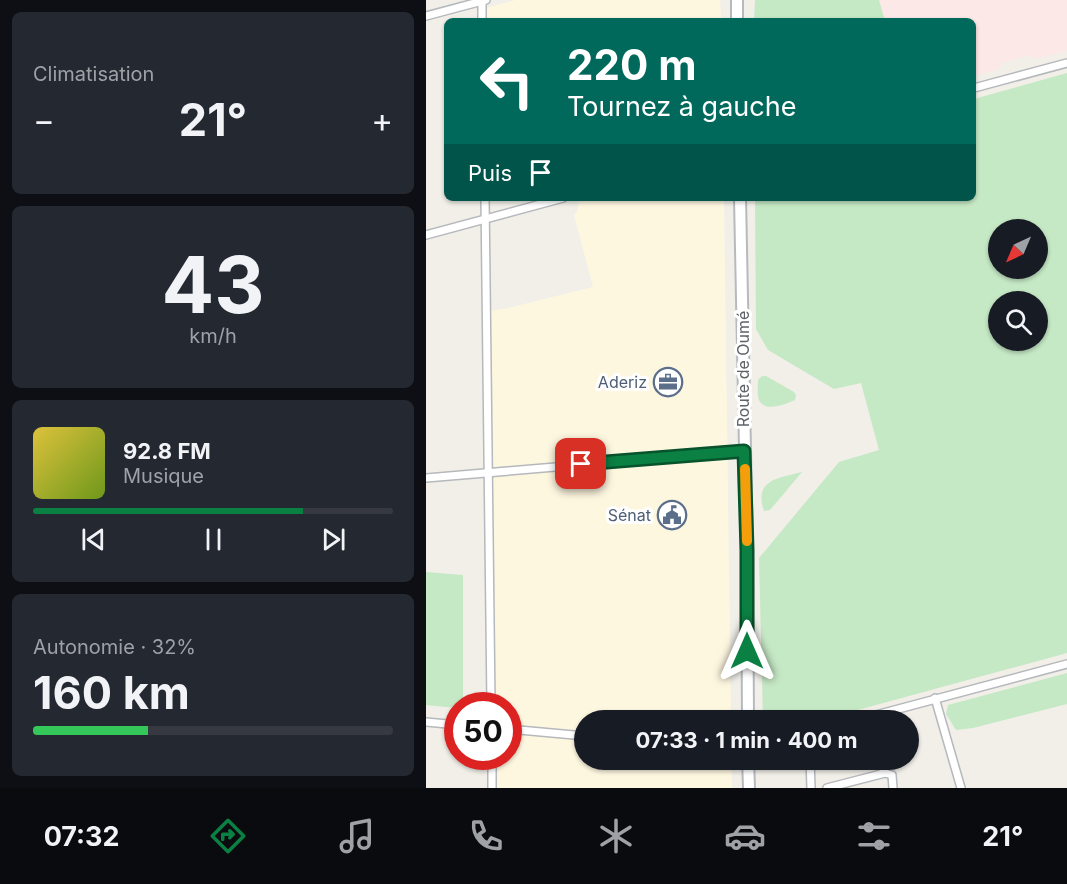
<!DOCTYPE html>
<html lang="fr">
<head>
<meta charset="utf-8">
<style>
  :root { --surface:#171b24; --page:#242831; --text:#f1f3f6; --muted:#9ea1a6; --line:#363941; --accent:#0b8043 }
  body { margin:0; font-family:Inter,sans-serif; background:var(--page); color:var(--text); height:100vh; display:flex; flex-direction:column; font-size:22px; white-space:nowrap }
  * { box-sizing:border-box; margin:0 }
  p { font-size:20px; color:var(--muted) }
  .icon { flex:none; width:33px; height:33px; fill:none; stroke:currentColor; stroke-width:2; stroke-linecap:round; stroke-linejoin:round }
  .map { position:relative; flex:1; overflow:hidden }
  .details { display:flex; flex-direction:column; gap:12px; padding:12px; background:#0d0f14; width:426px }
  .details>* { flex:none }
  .top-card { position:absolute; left:18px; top:18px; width:532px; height:183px; border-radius:9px; box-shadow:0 2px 4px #0004; background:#00695c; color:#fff; overflow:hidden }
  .needle { width:39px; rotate:224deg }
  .controls { position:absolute; left:562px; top:219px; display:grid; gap:12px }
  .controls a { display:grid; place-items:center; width:60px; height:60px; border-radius:50%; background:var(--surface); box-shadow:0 2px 4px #0004; font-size:30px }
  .speed { position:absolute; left:18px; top:692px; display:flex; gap:12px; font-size:30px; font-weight:700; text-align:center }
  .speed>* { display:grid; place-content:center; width:78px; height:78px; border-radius:50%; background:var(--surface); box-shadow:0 2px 4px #0004; line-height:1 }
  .speed .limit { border:9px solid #d22; background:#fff; color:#111 }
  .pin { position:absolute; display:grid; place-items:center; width:51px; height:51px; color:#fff; margin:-26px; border-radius:12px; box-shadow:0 3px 9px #0006 }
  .me { position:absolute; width:66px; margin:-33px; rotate:0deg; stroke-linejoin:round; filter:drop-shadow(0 0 4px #0008) }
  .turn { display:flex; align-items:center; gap:21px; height:126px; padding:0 24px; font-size:27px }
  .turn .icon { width:78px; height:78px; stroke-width:2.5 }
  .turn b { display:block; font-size:42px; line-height:51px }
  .then { display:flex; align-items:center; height:57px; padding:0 24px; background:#0003; gap:12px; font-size:22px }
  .big { font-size:45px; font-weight:700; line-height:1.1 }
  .details .widget { flex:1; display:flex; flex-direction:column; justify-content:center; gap:9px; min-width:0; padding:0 21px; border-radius:9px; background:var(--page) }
  .details .dial { align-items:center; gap:0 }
  .dial b { font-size:78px; line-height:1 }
  .song { display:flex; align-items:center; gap:18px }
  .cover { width:72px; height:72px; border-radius:9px; background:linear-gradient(135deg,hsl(50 70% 55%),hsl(80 70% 35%)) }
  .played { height:6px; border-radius:3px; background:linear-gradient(90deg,var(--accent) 75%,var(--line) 75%) }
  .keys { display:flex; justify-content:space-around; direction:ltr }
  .heat { display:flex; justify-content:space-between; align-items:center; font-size:33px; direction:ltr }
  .charge { height:9px; border-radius:4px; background:linear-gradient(90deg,#34c759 32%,var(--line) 0) }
  .trip { position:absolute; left:148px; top:710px; width:345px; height:60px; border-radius:30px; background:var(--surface); box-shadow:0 2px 4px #0004; font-weight:700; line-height:60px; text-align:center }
  .tab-bar { display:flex; height:96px; justify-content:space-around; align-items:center; background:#090b0e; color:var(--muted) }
  .tab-bar .icon { width:42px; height:42px }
  .tab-bar .active { color:var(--accent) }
  .tab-bar b { font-size:27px; color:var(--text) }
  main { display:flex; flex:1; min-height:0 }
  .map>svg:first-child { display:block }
  .commercial { fill:#fef7e0 }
  .medical { fill:#fce8e6 }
  .green { fill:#c5e8c5; fill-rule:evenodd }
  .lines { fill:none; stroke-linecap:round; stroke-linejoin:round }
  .street-casing { stroke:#b5b8bc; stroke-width:10 }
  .secondary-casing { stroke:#b6babf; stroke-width:14 }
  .street { stroke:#fff; stroke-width:7 }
  .secondary { stroke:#fff; stroke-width:10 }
  .route-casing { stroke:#07532c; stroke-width:15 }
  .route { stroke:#0b8043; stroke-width:10 }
  .slow { stroke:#f59e0b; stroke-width:10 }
  .labels { text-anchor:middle; stroke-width:6; stroke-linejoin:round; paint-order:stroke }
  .street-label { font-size:16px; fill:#5f6368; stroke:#fff }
  .service-label { font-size:16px; fill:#4e5e75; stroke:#fff; text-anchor:end }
</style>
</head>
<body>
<main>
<section class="details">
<div class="widget"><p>Climatisation</p>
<div class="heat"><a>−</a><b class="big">21°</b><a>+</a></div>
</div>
<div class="widget dial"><b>43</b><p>km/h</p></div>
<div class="widget">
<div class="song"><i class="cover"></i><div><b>92.8 FM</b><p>Musique</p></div></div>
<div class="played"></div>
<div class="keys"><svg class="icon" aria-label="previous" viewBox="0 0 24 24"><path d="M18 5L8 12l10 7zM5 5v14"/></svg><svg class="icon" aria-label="pause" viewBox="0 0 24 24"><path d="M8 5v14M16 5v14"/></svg><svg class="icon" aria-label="next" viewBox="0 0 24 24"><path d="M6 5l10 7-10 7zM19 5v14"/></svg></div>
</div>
<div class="widget"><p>Autonomie · 32%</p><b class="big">160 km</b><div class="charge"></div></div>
</section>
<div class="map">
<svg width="641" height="788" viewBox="0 0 641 788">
  <rect width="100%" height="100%" fill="#f1efe8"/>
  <g class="commercial">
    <path d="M89 0H294L295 21H57V9Z"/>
    <path d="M153 198H298L305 720H159V759H305L306 788H68L67 756H82V705H66L62 311 78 309 167 287 148 215 152 210Z"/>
  </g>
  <path class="medical" d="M453 0H641V51L610 59 603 55 576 63 572 69 548 76V21H459Z"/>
  <g class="green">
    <path d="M329 0H453L459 21H328Z"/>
    <path d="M641 73V653L395 720H337L333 558 413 462 453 450 435 383 408 389 342 350 330 329 329 198H548V99ZM573 230H612V268H573ZM573 302H612V340H573Z"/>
    <path d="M336 376H340L368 392 370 395 369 400C360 404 339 413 333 400 331 395 332 386 332 380Z"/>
    <path d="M376 472 344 510 338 511C327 479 354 478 376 472Z"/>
    <path d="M0 572 37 575V705H32L31 708 0 705Z"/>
    <path d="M641 673V704L547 728 530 730 520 714 522 705Z"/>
  </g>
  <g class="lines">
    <g class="street-casing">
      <g id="street">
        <path d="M56 1V21"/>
        <path d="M0 16 60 0"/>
        <path d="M548 88 641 63"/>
        <path d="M59 198 65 705"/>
        <path d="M0 235 137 198"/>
        <path d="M0 478 318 451"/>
        <path d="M509 698 535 788"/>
        <path d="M431 720 641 664"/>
        <path d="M0 722 32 725"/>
        <path d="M82 729 159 736"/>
        <path d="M66 756V788"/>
        <path d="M384 759 385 788"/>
        <path d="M451 759 459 773"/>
        <path d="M401 788 459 773 466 775 467 788"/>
      </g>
    </g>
    <g class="secondary-casing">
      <g id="secondary">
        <path d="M311 0V21"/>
        <path d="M314 198 321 550 322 720"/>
        <path d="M322 759 323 788"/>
      </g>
    </g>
    <use href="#street" class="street"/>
    <use href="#secondary" class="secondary"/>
  </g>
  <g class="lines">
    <g class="route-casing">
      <path id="route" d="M155 464 318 451 321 550V651"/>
    </g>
    <use href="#route" class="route"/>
    <path class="slow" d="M319 469 321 541"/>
  </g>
  <defs>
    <g id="office-ring" transform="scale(1.5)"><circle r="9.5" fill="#fff" stroke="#5c6f8a" stroke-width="1.5"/><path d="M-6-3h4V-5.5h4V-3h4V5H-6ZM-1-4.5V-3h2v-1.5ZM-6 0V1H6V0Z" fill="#5c6f8a"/></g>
    <g id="civic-ring" transform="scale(1.5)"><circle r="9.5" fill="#fff" stroke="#5c6f8a" stroke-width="1.5"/><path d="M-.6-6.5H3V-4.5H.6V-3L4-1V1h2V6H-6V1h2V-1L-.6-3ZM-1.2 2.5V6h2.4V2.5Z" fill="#5c6f8a"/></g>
  </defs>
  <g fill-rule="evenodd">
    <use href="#office-ring" x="242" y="382"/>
    <use href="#civic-ring" x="246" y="515"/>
  </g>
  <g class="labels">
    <g class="street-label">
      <text transform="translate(317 369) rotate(-90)" y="6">Route de Oumé</text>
    </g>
    <g class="service-label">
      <text x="221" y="388">Aderiz</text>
      <text x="225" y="521">Sénat</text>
    </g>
  </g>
</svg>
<div class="controls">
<a><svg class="needle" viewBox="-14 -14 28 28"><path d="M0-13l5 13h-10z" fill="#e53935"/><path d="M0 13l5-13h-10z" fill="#9ea1a6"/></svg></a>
<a><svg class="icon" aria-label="search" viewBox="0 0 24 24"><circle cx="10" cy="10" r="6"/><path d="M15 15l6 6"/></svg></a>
</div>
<div class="speed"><div class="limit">50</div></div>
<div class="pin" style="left:155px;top:464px;background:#d93025"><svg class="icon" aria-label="arrive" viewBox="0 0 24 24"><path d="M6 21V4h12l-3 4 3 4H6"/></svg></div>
<svg class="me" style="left:321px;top:651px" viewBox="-20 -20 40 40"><path d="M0-17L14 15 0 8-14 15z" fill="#0b8043" stroke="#fff" stroke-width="4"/></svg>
<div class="trip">07:33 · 1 min · 400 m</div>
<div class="top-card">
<div class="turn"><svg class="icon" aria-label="left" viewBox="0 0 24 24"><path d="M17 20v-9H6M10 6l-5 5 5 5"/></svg><div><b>220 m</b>Tournez à gauche</div></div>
<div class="then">Puis<svg class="icon" aria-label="arrive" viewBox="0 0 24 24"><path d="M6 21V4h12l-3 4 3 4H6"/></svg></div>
</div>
</div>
</main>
<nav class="tab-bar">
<b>07:32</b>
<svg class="icon active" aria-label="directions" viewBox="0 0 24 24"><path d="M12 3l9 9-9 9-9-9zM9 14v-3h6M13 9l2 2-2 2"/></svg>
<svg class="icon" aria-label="music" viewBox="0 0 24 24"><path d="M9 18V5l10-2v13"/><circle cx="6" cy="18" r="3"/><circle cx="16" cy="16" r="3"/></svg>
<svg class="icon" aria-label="phone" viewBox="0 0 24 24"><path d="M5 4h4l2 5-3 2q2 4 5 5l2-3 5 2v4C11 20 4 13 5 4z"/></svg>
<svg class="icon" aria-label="climate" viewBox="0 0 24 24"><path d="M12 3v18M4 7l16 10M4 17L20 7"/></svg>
<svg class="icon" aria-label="car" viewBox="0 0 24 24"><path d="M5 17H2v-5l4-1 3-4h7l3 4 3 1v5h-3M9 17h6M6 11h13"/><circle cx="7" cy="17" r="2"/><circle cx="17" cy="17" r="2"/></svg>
<svg class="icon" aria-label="filters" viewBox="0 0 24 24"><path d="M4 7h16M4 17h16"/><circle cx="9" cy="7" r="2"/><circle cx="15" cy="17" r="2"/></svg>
<b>21°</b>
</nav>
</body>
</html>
